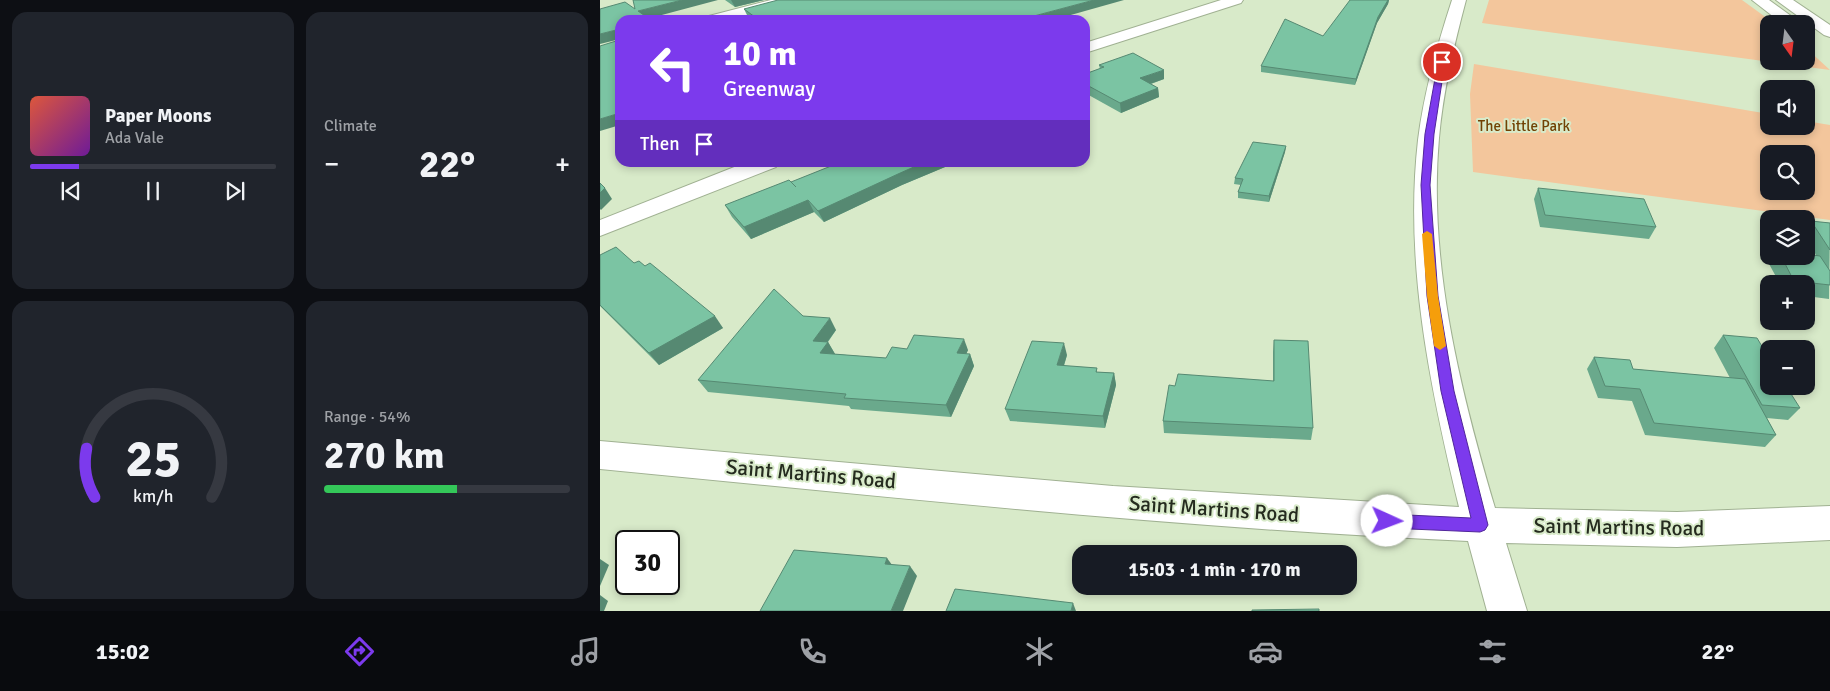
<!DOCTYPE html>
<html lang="en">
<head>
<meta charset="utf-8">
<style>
  :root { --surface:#171b24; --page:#20242c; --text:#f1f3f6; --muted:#9ea1a6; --line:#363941; --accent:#7c3aed }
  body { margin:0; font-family:Signika,sans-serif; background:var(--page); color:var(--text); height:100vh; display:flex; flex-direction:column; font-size:19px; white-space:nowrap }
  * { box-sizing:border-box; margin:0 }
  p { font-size:16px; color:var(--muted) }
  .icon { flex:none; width:28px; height:28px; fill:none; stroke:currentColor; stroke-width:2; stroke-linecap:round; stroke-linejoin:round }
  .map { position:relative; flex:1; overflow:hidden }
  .drawer { display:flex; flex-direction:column; gap:12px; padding:12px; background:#0d0f14; width:600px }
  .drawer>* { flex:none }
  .hud { position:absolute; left:15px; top:15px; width:475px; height:152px; border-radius:15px; box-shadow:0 2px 8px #0003; background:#7c3aed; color:#fff; overflow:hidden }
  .needle { width:32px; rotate:166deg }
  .tools { position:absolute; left:1160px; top:15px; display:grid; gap:10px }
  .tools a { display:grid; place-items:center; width:55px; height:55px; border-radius:10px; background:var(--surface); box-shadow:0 2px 8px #0003; font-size:25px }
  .speed { position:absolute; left:15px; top:530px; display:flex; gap:10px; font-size:25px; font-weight:700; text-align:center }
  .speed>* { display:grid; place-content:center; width:65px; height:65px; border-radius:50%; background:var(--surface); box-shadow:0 2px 8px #0003; line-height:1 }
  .speed .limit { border:2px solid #111; border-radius:8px; background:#fff; color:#111 }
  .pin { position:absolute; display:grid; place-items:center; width:42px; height:42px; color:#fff; margin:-21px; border:2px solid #fff; border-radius:50%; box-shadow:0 1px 5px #0007 }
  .me { position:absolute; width:55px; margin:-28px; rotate:92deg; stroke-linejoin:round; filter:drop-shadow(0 0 4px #0008) }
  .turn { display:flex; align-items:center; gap:18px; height:105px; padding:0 25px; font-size:22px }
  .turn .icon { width:65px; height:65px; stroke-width:2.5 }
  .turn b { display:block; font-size:35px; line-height:42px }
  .then { display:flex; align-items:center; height:48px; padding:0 25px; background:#0003; gap:10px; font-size:19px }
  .big { font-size:38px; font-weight:800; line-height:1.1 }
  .drawer .widget { flex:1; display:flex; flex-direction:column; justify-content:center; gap:8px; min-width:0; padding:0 18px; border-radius:15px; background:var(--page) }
  .drawer .dial { align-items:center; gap:0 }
  .dial svg { height:130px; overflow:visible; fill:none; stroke:var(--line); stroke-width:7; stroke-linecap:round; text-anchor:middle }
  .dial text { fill:var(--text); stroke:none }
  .song { display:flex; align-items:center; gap:15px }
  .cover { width:60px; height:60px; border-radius:8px; background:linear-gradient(135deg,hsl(10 70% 55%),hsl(280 70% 35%)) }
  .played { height:5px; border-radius:2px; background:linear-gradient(90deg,var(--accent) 20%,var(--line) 20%) }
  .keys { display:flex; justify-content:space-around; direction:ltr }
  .heat { display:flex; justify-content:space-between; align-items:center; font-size:28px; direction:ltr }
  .charge { height:8px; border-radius:4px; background:linear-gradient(90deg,#34c759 54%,var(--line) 0) }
  .drawer .tiles { flex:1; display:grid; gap:12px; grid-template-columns:repeat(2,1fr) }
  .trip { position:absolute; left:472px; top:545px; width:285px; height:50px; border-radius:15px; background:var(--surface); box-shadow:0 2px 8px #0003; font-weight:800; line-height:50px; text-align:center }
  .tab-bar { display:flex; height:80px; justify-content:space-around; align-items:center; background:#090b0e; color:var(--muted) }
  .tab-bar .icon { width:35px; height:35px }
  .tab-bar .active { color:var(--accent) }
  .tab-bar b { font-size:22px; color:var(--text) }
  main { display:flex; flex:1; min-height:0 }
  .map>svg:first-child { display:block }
  .green { fill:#f3c69c; fill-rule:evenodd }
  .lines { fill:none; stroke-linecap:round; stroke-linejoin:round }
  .minor-casing { stroke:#a0b192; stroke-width:2 }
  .major-casing { stroke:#a0b192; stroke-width:2 }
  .minor { fill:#fff; fill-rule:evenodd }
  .major { fill:#fff; fill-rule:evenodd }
  .wall { fill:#6aa98c }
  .shaded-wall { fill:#568972 }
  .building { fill:#7bc4a3; stroke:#568972 }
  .route { fill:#7c3aed; stroke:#51269a }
  .slow { fill:#f59e0b }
  .labels { text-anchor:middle; stroke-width:4; stroke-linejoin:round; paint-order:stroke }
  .far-park-label { font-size:15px; fill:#714103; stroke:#d8eac9 }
  .near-street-label { font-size:21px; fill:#252b1f; stroke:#d8eac9 }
</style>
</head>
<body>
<main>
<section class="drawer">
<div class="tiles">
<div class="widget">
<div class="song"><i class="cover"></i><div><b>Paper Moons</b><p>Ada Vale</p></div></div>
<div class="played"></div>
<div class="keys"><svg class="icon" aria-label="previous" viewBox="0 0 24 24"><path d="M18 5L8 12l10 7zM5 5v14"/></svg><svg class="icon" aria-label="pause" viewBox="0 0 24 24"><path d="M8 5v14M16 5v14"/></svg><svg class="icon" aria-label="next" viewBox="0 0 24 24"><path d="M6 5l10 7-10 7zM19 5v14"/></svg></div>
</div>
<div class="widget"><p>Climate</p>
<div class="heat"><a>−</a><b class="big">22°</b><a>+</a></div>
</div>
<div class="widget dial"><svg viewBox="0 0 100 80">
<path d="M14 69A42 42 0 1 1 86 69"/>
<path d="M14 69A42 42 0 0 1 9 39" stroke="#7c3aed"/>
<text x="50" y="56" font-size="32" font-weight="700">25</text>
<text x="50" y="72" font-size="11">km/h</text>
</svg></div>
<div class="widget"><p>Range · 54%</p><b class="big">270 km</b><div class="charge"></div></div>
</div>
</section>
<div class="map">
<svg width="1230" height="611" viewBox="0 0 1230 611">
  <rect width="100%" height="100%" fill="#d8eac9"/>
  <g class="green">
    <path d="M889 0H1142L1175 24H1169V61H1206V48L1230 70 882 23Z"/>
    <path d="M874 64 1169 114V126H1206V121L1230 125V220L873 172 870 94ZM1169 154H1206V191H1169Z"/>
  </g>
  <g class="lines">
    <g class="minor-casing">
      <g id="minor">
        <path d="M171 0H196L194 3 129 20H103L105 17Z"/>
        <path d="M621 0H643L641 3 485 53V43Z"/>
        <path d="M852 0H866C854 45 843 91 839 138 828 262 860 390 895 508L1077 512 1230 506V540L1077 547 906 543 927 611H887L868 541C578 528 289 497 0 469V441L513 486 859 507C830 387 804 263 818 140 824 92 837 46 852 0Z"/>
        <path d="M147 162H178L176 167 0 236V220Z"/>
      </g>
    </g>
    <g class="major-casing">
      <g id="major">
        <path d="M1152 0H1169L1202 24H1183Z"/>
        <path d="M1176 0H1193L1230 25V37L1224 35Z"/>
      </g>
    </g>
    <use href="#minor" class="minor"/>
    <use href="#major" class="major"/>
  </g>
  <g class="wall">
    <path d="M125 0H164L135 7Z"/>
    <path d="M788 0H789L788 4 777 23 755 85 661 72V66L723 36Z"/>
    <path d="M144 9 453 20H152L148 17Z"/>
    <path d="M499 65 564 79 551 84 558 88 559 97 521 113 485 93V74L500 69Z"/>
    <path d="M686 146 685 152 669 202 638 198V192L641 185 634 184 635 178Z"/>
    <path d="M241 162H357L302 185 224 222 214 212 151 239 132 217 125 205 192 183Z"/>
    <path d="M938 188 1056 227 1049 239 940 227 934 199Z"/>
    <path d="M1211 221 1230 223 1229 299 1206 296V284H1180L1168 262 1173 256H1206L1216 255 1206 239V228Z"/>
    <path d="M0 255 34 263 123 328 59 365 0 306Z"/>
    <path d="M203 316 236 330 228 342 235 354H234L286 358 307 349 368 350 366 354H370L374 366 351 417 251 409 249 406 108 392 98 380Z"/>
    <path d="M1123 335 1200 408 1188 420 1167 418 1176 435 1165 447 1045 435 1032 401 998 398 987 369 994 357 1033 369 1130 378 1114 348Z"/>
    <path d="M674 340 713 428 711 440 564 433 563 421 575 386 673 381V352Z"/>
    <path d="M467 355 464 366 497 368V372L514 373 516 385 505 428 410 421 405 409Z"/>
  </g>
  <g class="shaded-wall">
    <path d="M82 0H118L43 20 38 11Z"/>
    <path d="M131 0H164L135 7Z"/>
    <path d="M494 0H524L453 20H432L434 16Z"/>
    <path d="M788 0H789L788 4 777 23 755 85 756 79 778 17Z"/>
    <path d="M16 30 20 39 0 44V34Z"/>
    <path d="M564 70V79L541 87 540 78Z"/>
    <path d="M558 88 559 97 521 113 520 103Z"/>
    <path d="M20 113V125L0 131V119Z"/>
    <path d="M686 146 685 152 669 202V196Z"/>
    <path d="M325 162H357L302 185 224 222 218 211 298 174Z"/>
    <path d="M5 188 12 199 1 210 0 209V193Z"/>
    <path d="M208 200 214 212 151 239 144 227Z"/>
    <path d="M115 316 123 328 59 365 49 353Z"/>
    <path d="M230 318 236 330 220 352 213 341Z"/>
    <path d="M364 339 368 350 361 365 357 353Z"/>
    <path d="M228 342 235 354 227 365 220 353Z"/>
    <path d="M464 343 467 355 460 377 457 365Z"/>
    <path d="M370 354 374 366 351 417 346 405Z"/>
    <path d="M514 373 516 385 505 428 503 416Z"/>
    <path d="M287 558 295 569 285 564Z"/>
    <path d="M0 559 9 565 0 586Z"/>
    <path d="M310 566 317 576 303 611H291Z"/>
    <path d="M0 595 8 601 4 611H0Z"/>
    <path d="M473 603 476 611H471Z"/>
  </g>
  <g class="building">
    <path d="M33 0H82L38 11 51 20H20V113L0 119V46L16 41V30L0 34V9L25 2 35 9Z"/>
    <path d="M178 0H494L434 16 437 19 432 20H159L144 9Z"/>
    <path d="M750 0H788L778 17 756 79 661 66 685 19 723 36Z"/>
    <path d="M533 53 564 70 540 78 558 88 520 103 485 84V74L504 67 499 65Z"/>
    <path d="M653 142 686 146 669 196 638 192 643 179 635 178Z"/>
    <path d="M241 162H325L298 174 218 211 208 200 144 227 125 205 189 180 196 187 191 182Z"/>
    <path d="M0 183 5 188 0 193Z"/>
    <path d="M938 188 1044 199 1056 227 945 215Z"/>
    <path d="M1211 221 1230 223V250Z"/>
    <path d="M16 247 34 263 39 261 45 266 50 263 115 316 49 353 0 305V255Z"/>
    <path d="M1206 254 1220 256 1230 271V285L1194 281 1181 256H1206Z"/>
    <path d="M174 289 203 316 230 318 213 341 228 342 220 353 286 358 292 347 307 349 314 335 364 339 357 353 370 354 346 405 244 398 246 394 98 380Z"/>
    <path d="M1123 335 1157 338 1169 358V386H1186L1200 408 1162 405Z"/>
    <path d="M674 340 708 341 713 428 563 421 569 385 575 386 578 374 674 381Z"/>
    <path d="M432 341 464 343 457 365 497 368 496 372 514 373 503 416 405 409Z"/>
    <path d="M994 357 1030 360 1033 369 1145 379 1176 435 1054 423 1040 389 1005 386Z"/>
    <path d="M194 550 287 558 285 564 310 566 291 611H160Z"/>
    <path d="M355 589 473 603 471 611H346Z"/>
    <path d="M719 609V611H652V610Z"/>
  </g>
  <path class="route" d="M842 60 845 62 834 134 830 185 838 296 854 391 888 525 885 530 880 532 787 528 782 526 779 521 782 516 787 514 871 518 841 391 827 296 821 185 825 134 838 62Z"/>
  <path class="slow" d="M827 231 832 234 838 296 846 346 840 350 834 346 827 296 822 234Z"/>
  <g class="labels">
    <g class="far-park-label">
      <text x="924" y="131">The Little Park</text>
    </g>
    <g class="near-street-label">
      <text transform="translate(211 474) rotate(5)" y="7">Saint Martins Road</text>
      <text transform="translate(614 509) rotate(4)" y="7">Saint Martins Road</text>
      <text transform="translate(1019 527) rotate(1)" y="7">Saint Martins Road</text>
    </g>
  </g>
</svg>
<div class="tools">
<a><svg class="needle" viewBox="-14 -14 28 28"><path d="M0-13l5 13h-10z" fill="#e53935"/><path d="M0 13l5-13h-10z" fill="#9ea1a6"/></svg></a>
<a><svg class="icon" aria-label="sound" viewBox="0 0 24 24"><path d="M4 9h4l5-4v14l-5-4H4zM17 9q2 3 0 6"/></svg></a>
<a><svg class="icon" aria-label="search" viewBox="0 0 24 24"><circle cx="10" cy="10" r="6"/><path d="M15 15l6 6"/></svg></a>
<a><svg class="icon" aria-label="layers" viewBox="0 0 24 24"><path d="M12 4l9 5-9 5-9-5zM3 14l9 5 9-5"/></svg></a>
<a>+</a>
<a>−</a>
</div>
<div class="speed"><div class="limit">30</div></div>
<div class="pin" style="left:842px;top:62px;background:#d93025"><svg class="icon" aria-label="arrive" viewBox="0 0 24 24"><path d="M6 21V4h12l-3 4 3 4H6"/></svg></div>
<svg class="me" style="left:787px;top:521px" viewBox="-20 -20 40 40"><circle r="19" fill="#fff"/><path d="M0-13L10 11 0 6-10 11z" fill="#7c3aed"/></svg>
<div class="trip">15:03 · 1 min · 170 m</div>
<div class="hud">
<div class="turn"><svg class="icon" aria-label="left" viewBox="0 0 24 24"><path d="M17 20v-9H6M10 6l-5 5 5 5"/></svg><div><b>10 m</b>Greenway</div></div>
<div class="then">Then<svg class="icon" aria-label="arrive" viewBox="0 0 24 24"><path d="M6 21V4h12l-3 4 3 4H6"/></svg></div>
</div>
</div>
</main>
<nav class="tab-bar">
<b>15:02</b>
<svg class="icon active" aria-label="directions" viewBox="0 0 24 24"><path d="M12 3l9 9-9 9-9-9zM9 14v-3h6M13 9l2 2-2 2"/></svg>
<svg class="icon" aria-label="music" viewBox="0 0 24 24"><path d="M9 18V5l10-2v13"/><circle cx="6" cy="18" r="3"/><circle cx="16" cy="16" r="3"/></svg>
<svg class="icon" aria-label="phone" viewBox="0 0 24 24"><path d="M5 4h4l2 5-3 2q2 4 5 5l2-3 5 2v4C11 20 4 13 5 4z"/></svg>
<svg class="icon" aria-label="climate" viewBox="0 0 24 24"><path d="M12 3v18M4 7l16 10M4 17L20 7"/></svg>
<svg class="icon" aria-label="car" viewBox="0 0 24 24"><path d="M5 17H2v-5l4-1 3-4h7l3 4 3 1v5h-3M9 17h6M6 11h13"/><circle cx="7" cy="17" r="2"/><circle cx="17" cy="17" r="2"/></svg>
<svg class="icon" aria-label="filters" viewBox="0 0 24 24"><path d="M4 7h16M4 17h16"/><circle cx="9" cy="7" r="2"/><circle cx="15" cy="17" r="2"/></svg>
<b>22°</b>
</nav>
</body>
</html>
